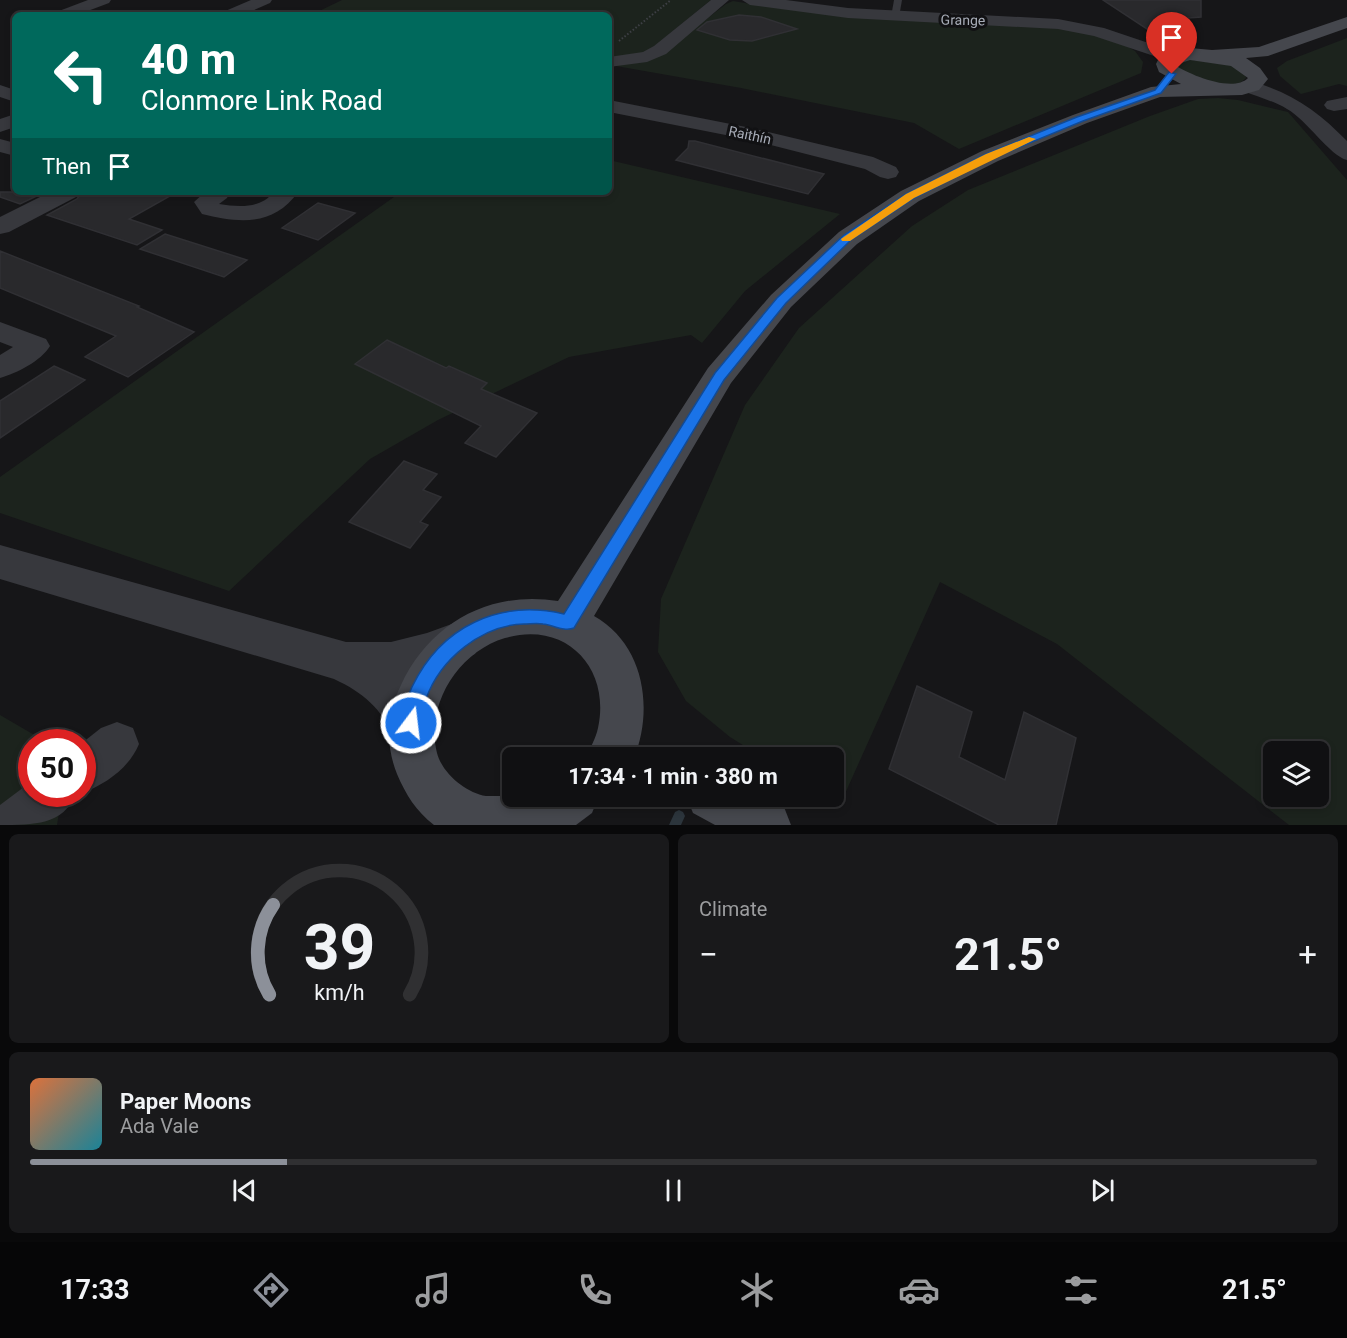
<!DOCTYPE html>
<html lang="en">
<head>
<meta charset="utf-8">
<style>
  :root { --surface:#101012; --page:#19191b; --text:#f1f3f6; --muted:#9c9d9f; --line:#303032; --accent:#8c9099 }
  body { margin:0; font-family:Roboto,sans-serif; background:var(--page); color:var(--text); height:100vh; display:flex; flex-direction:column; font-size:22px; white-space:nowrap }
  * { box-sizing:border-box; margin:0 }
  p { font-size:20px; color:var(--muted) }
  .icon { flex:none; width:33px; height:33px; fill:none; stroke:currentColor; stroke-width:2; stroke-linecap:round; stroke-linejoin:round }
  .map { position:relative; height:825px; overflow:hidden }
  .panel { display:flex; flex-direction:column; gap:9px; padding:9px; background:#09090a; flex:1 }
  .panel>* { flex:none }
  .banner { position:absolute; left:12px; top:12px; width:600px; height:183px; border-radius:9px; box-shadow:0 3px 9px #0003,0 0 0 2px var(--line); background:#00695c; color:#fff; overflow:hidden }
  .controls { position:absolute; left:1263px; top:741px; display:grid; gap:12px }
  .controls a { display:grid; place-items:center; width:66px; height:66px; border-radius:9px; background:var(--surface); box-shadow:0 3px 9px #0003,0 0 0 2px var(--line); font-size:30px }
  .speed { position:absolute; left:18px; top:729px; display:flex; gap:12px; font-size:30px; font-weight:700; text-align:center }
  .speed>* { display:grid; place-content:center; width:78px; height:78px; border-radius:50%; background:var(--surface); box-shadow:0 3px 9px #0003,0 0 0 2px var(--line); line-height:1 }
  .speed .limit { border:9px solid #d22; background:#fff; color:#111 }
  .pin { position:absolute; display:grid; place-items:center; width:51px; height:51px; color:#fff; margin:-62px -26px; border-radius:50% 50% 50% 0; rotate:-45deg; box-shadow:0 0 6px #0007 }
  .pin .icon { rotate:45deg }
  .me { position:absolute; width:66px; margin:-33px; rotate:15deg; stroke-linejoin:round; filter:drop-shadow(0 0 4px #0008) }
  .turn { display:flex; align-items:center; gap:21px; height:126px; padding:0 30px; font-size:27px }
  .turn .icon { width:78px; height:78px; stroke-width:2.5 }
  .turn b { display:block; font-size:42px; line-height:51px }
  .then { display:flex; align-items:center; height:57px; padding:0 30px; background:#0003; gap:12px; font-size:22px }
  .big { font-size:45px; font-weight:700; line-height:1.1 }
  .panel .widget { flex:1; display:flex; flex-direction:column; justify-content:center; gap:9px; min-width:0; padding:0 21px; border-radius:9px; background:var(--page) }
  .panel .dial { align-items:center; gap:0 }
  .dial svg { height:156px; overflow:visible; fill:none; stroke:var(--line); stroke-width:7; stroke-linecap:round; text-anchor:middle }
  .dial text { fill:var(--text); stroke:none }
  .song { display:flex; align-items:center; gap:18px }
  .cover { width:72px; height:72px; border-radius:9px; background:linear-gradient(135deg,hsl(20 70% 55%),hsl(190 70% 35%)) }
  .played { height:6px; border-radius:3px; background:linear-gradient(90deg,var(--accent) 20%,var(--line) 20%) }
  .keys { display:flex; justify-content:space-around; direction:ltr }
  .heat { display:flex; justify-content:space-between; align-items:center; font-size:33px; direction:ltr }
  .panel .tiles { flex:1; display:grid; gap:9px; grid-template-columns:1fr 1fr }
  .widget:last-child { grid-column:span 2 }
  .trip { position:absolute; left:502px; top:747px; width:342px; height:60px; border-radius:9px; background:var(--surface); box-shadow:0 3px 9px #0003,0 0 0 2px var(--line); font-weight:700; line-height:60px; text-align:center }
  .tab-bar { display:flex; height:96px; justify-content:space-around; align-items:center; background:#060607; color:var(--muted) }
  .tab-bar .icon { width:42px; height:42px }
  .tab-bar .on { color:var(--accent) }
  .tab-bar b { font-size:27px; color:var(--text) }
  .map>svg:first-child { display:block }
  .green { fill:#1c231d; fill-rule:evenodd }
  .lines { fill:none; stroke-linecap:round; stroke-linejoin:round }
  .stream { fill:#2c353c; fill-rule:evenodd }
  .building { fill:#29292c; stroke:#303034; stroke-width:1.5 }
  .path { stroke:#3d3f44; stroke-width:2; stroke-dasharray:1.5 2; stroke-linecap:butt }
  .service { fill:#37383d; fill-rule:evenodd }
  .minor { fill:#37383d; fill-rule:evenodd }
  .tertiary { fill:#37383d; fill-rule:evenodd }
  .secondary { fill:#45474d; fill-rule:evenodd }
  .route { fill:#1a73e8; stroke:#114b97; stroke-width:1.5 }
  .slow { fill:#f59e0b }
  .labels { text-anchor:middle; stroke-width:6; stroke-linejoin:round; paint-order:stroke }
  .far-street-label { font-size:14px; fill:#a8adb8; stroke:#111113 }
</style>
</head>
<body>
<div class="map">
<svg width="1347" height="825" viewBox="0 0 1347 825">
  <rect width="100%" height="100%" fill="#161618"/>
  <g class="green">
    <path d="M342 0H711L645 54 609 58V15H311Z"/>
    <path d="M733 1 757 5 1036 26 1083 32 1120 42 1135 51 1143 62 1141 73 959 149 914 123 741 88 616 66 660 55 726 4Z"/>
    <path d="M1347 38V86L1339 84 1301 94 1280 76 1277 68 1287 61Z"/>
    <path d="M1185 59 1234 66 1245 74 1246 78C1229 96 1196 76 1178 69L1176 65Z"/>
    <path d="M1218 98 1238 100 1288 112 1347 180V825H1289L1057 644 940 582 839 807 823 797 834 796V758L762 757 730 737 686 701 658 652 661 599 745 405 799 328 912 226 968 190 1150 116 1198 99ZM1274 752H1318V796H1274Z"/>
    <path d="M609 160 840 214 745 291 702 343 691 335 569 357 438 420 370 459 229 591 0 513V477L401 192H609Z"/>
    <path d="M0 715 36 736 39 742H32V794H62L57 825H0Z"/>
  </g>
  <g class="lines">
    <path class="stream" d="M679 810 683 812 685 816 681 825H669L675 812Z"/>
  </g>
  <g class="building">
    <path d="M1103 0H1201V17L1174 19 1187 28 1150 31Z"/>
    <path d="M739 15 761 17 797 29 752 41 730 40 697 30 707 22Z"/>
    <path d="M689 141H695L824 174 808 194 676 160 688 148Z"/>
    <path d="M0 192H45L20 204 0 197Z"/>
    <path d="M82 192H177L129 219 162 230 137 245 47 215 77 199Z"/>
    <path d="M318 203 355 213 318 240 282 228Z"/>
    <path d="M165 234 247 260 224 277 140 249Z"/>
    <path d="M0 251 139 306 137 307 194 332 128 377 85 357 116 336 0 288Z"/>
    <path d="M387 340 446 368 449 366 487 383 481 389 537 413 496 457 465 443 481 426 355 364Z"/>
    <path d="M54 366 85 380 0 438V401Z"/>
    <path d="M404 461 437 474 423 490 441 497 420 522 428 525 410 548 349 522Z"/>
    <path d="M917 686 972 712 959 757 1005 780 1024 712 1076 738 1056 825H999L889 769Z"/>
  </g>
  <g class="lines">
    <path class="path" d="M619 41 671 0"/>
    <path class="service" d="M894 0H902L899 17 895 20 891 17Z"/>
    <g class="minor">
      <path d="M88 0H111L109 3 77 15 57 14 59 11Z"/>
      <path d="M251 0H272L270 3 243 15H221L223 12Z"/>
      <path d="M711 0H729L666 54 647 62 609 67V57L643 52 654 46Z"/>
      <path d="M742 0H786L848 8 1058 19 1104 28 1178 53 1181 57 1178 61 1172 62 1094 36 1058 29 848 18 750 5Z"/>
      <path d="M1250 81C1291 92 1318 111 1347 141V160C1330 156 1307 120 1287 109 1274 101 1258 97 1243 91L1241 87 1243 83Z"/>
      <path d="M0 85 15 90V102L0 97Z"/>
      <path d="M1347 97V109L1334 111 1327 109 1324 105 1327 101Z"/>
      <path d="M609 100 751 128 873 157 896 167 899 172 896 177 888 179 880 177 865 169 751 140 609 112Z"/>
      <path d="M15 114V127L0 132V119Z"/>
      <path d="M0 139 15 143V156L0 152Z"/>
      <path d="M50 192H80L76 197 9 232 0 234V217Z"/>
      <path d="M205 192H230L227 198 219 204C239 207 260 209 274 192H298C273 227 239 223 202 214L194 202Z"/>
      <path d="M0 322 46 339 50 346C41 361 17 373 0 378V355L13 347 0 342Z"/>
      <path d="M117 722 133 728 139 744C129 768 106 784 82 793V743L101 728Z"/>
      <path d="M32 781V794H76C63 825 34 825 0 825V805Z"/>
    </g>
    <path class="tertiary" d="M0 545 346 642H391L427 633 460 621 475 626 481 640 475 654 428 673 409 678 421 694 434 723 427 739 411 746 395 739C381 708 364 693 334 679L0 579Z"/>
    <g class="secondary">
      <path d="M1347 17V28L1268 56 1246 58 1260 68 1268 79 1259 90 1242 95 1160 97 1087 123 998 161 919 201 857 244 791 307 731 383 594 616C644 644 654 708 634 758H586C590 748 596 738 598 728 611 668 566 620 505 638 458 652 425 705 437 753 442 773 466 793 486 796H599L592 813 576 825H434C416 811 406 795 397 774 385 744 387 714 401 685 430 623 490 590 558 601L708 368 771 295 839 232 901 191 982 151 1073 115 1151 87 1181 84 1159 72 1156 64 1160 56 1190 48 1212 50 1259 47ZM1190 60 1231 66 1248 78C1233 93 1190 75 1175 65Z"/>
      <path d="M686 796H762L784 807 791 825H715L693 813Z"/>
    </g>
  </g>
  <path class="route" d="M1169 72 1176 74 1161 93 1083 121 993 158 914 198 851 240 786 303 724 380 574 628C564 632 553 625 543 624 537 623 530 624 524 624 482 625 440 659 426 699 422 709 421 720 417 730L411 733 404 730C398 717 407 699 412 687 441 626 500 599 564 614L715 373 777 298 844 235 906 194 986 154 1077 117 1155 90Z"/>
  <path class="slow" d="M1029 137 1036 139 914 198 850 241H842L841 239 906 194 986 154Z"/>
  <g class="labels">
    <g class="far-street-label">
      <text transform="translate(963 20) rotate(1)" y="5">Grange</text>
      <text transform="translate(750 135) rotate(12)" y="5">Raithín</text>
    </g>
  </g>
</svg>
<div class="controls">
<a><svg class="icon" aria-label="layers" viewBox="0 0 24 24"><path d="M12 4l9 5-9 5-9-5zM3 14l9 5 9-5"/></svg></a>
</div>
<div class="speed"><div class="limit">50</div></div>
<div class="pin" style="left:1172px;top:74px;background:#d93025"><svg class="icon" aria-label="arrive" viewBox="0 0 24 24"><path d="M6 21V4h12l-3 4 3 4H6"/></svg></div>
<svg class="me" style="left:411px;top:723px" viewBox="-20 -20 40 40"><circle r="17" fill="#1a73e8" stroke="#fff" stroke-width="3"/><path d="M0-11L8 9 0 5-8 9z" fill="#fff"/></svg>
<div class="trip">17:34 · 1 min · 380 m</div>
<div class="banner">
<div class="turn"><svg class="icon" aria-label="left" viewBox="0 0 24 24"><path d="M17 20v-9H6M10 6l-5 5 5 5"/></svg><div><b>40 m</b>Clonmore Link Road</div></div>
<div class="then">Then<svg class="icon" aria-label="arrive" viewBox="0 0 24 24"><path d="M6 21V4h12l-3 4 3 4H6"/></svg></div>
</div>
</div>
<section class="panel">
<div class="tiles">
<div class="widget dial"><svg viewBox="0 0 100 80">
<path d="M14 69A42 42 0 1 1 86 69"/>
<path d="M14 69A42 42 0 0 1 16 23" stroke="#8c9099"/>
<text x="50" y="56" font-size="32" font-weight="700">39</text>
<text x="50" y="72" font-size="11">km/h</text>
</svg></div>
<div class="widget"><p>Climate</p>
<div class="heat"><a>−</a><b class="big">21.5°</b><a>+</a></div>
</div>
<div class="widget">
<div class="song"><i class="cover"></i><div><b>Paper Moons</b><p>Ada Vale</p></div></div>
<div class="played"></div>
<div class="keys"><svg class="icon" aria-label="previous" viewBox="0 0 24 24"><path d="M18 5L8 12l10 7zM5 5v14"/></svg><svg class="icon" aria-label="pause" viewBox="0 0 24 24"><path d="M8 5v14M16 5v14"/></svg><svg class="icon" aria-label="next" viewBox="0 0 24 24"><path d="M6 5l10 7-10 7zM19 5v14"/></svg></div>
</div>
</div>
</section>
<nav class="tab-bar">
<b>17:33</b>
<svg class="icon on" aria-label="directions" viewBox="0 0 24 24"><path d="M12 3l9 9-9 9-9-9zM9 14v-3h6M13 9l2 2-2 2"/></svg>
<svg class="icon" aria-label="music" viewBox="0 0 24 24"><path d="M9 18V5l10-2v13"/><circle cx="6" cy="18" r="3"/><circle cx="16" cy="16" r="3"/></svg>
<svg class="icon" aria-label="phone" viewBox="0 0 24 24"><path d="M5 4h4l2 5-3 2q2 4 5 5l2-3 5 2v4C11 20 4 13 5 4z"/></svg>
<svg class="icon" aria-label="climate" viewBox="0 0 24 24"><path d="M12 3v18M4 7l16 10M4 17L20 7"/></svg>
<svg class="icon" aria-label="car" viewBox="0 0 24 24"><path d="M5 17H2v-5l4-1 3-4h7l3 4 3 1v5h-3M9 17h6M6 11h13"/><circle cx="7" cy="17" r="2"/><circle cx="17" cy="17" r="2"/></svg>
<svg class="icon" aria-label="filters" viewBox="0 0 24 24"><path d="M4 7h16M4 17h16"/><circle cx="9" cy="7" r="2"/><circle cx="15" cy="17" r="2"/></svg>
<b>21.5°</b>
</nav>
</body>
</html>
